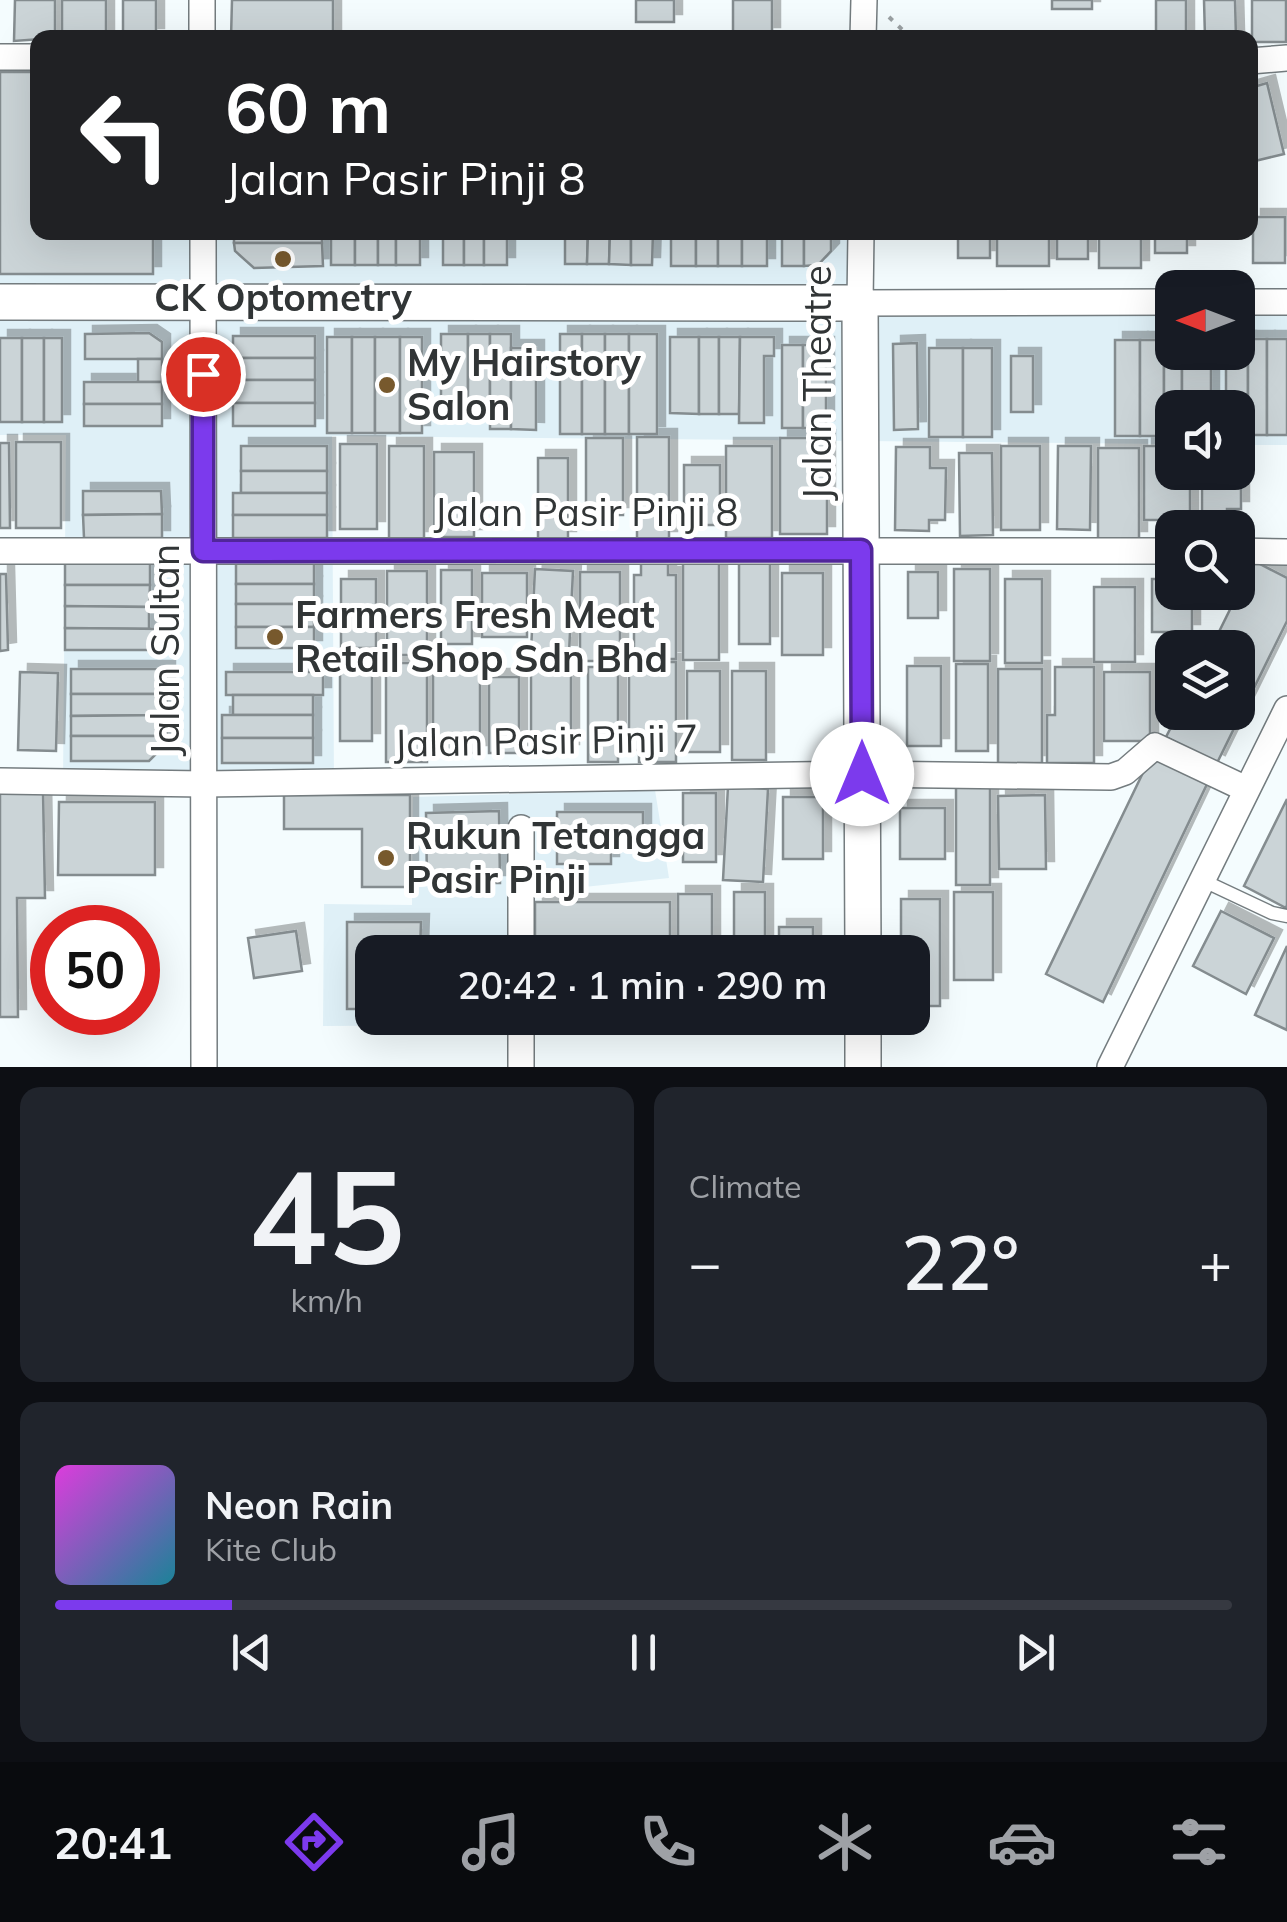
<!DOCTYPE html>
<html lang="en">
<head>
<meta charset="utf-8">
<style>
  :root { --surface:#171b24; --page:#20242c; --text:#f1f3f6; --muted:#9ea1a6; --line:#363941; --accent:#7c3aed }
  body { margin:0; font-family:Mulish,sans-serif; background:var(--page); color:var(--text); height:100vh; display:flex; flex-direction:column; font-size:38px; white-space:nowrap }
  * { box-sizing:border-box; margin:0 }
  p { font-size:32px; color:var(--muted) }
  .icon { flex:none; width:55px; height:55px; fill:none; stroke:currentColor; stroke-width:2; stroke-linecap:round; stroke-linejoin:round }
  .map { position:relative; height:1067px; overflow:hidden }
  .side { display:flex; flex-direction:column; gap:20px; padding:20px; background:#0d0f14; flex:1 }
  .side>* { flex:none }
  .banner { position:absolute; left:30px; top:30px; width:1228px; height:210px; border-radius:20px; box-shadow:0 10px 40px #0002; background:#202124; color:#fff; overflow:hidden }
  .needle { width:65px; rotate:270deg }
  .fabs { position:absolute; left:1155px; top:270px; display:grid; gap:20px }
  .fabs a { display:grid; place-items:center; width:100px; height:100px; border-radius:20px; background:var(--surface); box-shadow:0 10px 40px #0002; font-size:50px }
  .speed { position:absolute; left:30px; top:905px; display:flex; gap:20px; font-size:50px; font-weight:700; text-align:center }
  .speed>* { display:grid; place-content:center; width:130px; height:130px; border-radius:50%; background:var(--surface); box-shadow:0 10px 40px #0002; line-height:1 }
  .speed .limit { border:15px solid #d22; background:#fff; color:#111 }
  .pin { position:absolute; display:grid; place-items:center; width:85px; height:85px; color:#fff; margin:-42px; border:5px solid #fff; border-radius:50%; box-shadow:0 2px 10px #0007 }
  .me { position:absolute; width:110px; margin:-55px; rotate:0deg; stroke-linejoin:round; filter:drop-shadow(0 0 8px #0008) }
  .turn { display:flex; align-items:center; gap:35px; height:210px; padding:0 30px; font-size:45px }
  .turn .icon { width:130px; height:130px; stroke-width:2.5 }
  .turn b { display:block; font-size:70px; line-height:85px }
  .big { font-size:75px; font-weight:600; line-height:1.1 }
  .side .widget { flex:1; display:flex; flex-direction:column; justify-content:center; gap:15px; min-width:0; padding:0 35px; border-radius:20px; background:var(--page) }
  .side .dial { align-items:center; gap:0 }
  .dial b { font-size:130px; line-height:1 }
  .song { display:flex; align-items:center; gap:30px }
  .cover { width:120px; height:120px; border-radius:15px; background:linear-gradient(135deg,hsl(300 70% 55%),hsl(190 70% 35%)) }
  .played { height:10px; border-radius:5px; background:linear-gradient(90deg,var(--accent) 15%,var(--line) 15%) }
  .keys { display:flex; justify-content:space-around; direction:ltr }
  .heat { display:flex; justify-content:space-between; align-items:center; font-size:55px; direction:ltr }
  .side .tiles { flex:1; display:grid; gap:20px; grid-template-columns:1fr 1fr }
  .widget:last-child { grid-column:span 2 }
  .trip { position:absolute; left:355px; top:935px; width:575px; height:100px; border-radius:20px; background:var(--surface); box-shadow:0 10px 40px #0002; font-weight:600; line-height:100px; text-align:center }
  .tabs { display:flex; height:160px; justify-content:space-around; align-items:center; background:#090b0e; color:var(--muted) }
  .tabs .icon { width:70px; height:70px }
  .tabs .on { color:var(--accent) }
  .tabs b { font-size:45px; color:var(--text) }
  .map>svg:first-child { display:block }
  .built { fill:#dff0f7 }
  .building { fill:#cbd4d7; stroke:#848c8f; stroke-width:2.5; filter:url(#shadow) }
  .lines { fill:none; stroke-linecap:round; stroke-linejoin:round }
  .lane-casing { stroke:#747c7f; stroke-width:15 }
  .street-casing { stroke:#747c7f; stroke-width:28 }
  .secondary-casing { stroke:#747c7f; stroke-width:38 }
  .path { stroke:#9ba1a3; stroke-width:4; stroke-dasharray:5 8; stroke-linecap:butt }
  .lane { stroke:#fff; stroke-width:12 }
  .street { stroke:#fff; stroke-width:25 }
  .secondary { stroke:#fff; stroke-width:35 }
  .route-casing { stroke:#51269a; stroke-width:25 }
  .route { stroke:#7c3aed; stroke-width:18 }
  .poi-dot { fill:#77592d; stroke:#fff; stroke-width:4 }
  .labels { text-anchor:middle; stroke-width:10; stroke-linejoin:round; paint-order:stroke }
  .poi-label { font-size:38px; font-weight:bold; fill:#313536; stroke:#fff; text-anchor:start }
  .street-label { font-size:38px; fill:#313536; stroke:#fff }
</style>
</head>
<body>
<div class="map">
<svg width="1287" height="1067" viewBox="0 0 1287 1067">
  <defs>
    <filter id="shadow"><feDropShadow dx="8" dy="-8" stdDeviation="0" flood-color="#0004"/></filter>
  </defs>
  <rect width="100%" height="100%" fill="#f4fcfe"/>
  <g class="built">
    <path d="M0 58H37L38 232 861 233 858 306 1172 305V352H1238V305L1287 304V445H1238V408H1172V444L332 436 334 785 63 783 66 435H0Z"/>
    <path d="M655 790 669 878 518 894 517 952H372V1018H516V1025L323 1026 324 904 412 905 413 797Z"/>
  </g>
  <g class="building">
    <path d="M15 0H55V38L14 41Z"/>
    <rect x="62" y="0" width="44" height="38"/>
    <rect x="123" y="0" width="33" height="36"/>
    <path d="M232 0H333V38H231Z"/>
    <rect x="636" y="0" width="38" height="22"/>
    <rect x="733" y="0" width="39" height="35"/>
    <rect x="1052" y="0" width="40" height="9"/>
    <rect x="1156" y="0" width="30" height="38"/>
    <path d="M1204 0H1235L1236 38H1205Z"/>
    <rect x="1252" y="0" width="34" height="42"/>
    <path d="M0 72H38V232H153V274H0Z"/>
    <path d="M1267 83 1284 154 1255 161 1250 141V88Z"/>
    <rect x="1253" y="217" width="32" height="46"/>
    <rect x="234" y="232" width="88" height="11"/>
    <rect x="331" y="232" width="24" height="33"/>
    <rect x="355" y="232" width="23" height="33"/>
    <rect x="378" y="232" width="18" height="33"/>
    <rect x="396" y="232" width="24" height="33"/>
    <rect x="443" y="232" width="21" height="33"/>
    <rect x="464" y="232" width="20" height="33"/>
    <rect x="484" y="232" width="23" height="33"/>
    <path d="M565 232H588L587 264H565Z"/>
    <path d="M588 232H610L609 264H587Z"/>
    <path d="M610 232H631V265L609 264Z"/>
    <path d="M631 232H653L652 265H631Z"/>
    <rect x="671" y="232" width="25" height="34"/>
    <rect x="696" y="232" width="22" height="34"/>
    <rect x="718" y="232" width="24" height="34"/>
    <rect x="742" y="232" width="25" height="34"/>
    <rect x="782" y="232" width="22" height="34"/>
    <path d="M804 232H831V251L818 265 804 266Z"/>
    <rect x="958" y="232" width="32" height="26"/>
    <rect x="997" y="232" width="52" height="34"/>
    <rect x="1057" y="232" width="31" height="27"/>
    <rect x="1099" y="232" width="42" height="36"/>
    <rect x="1155" y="232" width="32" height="21"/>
    <path d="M234 243H322L323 266 254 268 235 251Z"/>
    <path d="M149 333 162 342V359H85V334Z"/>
    <rect x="441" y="334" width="27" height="82"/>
    <rect x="468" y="334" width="22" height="82"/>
    <rect x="490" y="334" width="21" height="95"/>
    <rect x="560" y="334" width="22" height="100"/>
    <rect x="582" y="334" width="23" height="100"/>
    <rect x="605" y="334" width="24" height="100"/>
    <rect x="629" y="334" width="28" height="100"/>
    <rect x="233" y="336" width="82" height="22"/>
    <rect x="327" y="337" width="25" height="96"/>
    <rect x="352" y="337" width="23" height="96"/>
    <rect x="375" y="337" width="25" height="96"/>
    <rect x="400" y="337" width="22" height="96"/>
    <path d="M670 337H699V414L670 413Z"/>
    <rect x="699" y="337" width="20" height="77"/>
    <path d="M719 337H740L739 414H719Z"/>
    <path d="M740 337H774V356H764V423H739Z"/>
    <rect x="0" y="338" width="22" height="84"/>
    <rect x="22" y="338" width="22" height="84"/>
    <rect x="44" y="338" width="18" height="84"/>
    <path d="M1238 339H1248V435H1238V408H1226V352H1238Z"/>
    <rect x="1248" y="339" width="19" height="96"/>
    <rect x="1267" y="339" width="20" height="96"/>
    <rect x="1115" y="340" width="25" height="96"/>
    <rect x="1140" y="340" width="24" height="96"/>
    <path d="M1164 340H1172V352H1182V408H1172V436H1164Z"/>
    <path d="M917 343 918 429 894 430 893 344Z"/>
    <rect x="782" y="345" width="21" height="83"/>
    <rect x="803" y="345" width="23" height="83"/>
    <path d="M511 348H536V430L511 429Z"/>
    <rect x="929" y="348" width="34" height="89"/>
    <rect x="963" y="348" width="29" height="89"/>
    <rect x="1182" y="352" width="29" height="56"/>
    <rect x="1011" y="356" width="22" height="56"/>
    <rect x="233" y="358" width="82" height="22"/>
    <rect x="138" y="359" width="24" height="23"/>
    <rect x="233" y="380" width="82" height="23"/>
    <rect x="84" y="382" width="78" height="22"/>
    <rect x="233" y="403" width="82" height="23"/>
    <rect x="84" y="404" width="78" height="22"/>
    <rect x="637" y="437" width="32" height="102"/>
    <path d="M586 438H623V515H598V506H586Z"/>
    <rect x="780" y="438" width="47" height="96"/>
    <rect x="16" y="442" width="45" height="86"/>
    <path d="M0 443H9L10 528H0Z"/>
    <rect x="340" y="444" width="37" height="85"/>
    <rect x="241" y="446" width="86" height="25"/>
    <rect x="389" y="446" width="35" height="93"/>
    <rect x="726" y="446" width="46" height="92"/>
    <rect x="1001" y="446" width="39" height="84"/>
    <path d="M1058 446H1091L1090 530 1057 529Z"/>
    <path d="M1144 446H1172V472H1190V520H1144Z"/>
    <path d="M896 447H930V468H946L945 520H929V531L895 530Z"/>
    <path d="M1238 447H1241V509H1227V520H1202V472H1238Z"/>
    <rect x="1098" y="448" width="41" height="91"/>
    <rect x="434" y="452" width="40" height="85"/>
    <path d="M959 453H992L993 535 960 536Z"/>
    <rect x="538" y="458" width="30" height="81"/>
    <rect x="684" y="465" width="36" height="60"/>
    <rect x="241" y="471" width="86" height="22"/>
    <path d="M83 491H161L162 514 83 515Z"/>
    <rect x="233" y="493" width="94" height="22"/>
    <path d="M162 514V538H84L83 515Z"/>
    <rect x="233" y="515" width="94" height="23"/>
    <rect x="236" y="558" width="78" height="26"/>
    <path d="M641 561H668V575H676V659H634V575H641Z"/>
    <rect x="683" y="561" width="36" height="99"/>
    <rect x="739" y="561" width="31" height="83"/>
    <path d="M1254 561 1287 578V621L1217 763 1166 737 1179 712H1238V648H1211Z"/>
    <rect x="65" y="562" width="85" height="23"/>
    <path d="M535 569 573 571 569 653 531 651Z"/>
    <rect x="954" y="569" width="36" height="92"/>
    <rect x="441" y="570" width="31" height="74"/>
    <rect x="387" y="571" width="40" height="84"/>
    <rect x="580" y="572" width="40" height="89"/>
    <rect x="908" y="572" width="30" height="46"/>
    <rect x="482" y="573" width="45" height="64"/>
    <rect x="782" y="573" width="41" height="82"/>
    <path d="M0 574H6L8 650 0 651Z"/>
    <rect x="341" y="579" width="35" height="69"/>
    <rect x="1005" y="579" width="37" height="84"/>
    <path d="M1152 579H1172V592H1192V632H1152Z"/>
    <rect x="236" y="584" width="78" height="20"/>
    <path d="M65 585H150L149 607 65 606Z"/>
    <rect x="1094" y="587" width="41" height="75"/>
    <rect x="236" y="604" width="78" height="23"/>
    <path d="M65 606 149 607V629L65 628Z"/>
    <rect x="236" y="627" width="78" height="21"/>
    <path d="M65 628 168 629 167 650H65Z"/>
    <path d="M629 662H676V762H639V750H629Z"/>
    <rect x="386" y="663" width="41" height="99"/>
    <rect x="956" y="664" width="32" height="87"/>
    <rect x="531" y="665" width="40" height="87"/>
    <rect x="907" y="666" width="34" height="80"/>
    <rect x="588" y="667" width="30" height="95"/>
    <path d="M1055 667H1094V763H1047V715H1055Z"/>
    <rect x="71" y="669" width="96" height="25"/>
    <rect x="340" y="669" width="32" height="72"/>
    <rect x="998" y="669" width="44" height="94"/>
    <rect x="433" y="671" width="47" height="82"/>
    <rect x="687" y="671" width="33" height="81"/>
    <rect x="732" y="671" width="34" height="89"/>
    <path d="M20 672 58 673 56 751 18 750Z"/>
    <rect x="226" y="672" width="97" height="23"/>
    <rect x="1104" y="672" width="46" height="69"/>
    <rect x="489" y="677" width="30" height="76"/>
    <path d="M71 694H167V715L71 716Z"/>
    <rect x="233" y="695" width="80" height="20"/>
    <path d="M167 715V736H71V716Z"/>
    <rect x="222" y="715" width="91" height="23"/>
    <path d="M71 736H167V743L149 761H71Z"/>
    <rect x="222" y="738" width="91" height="25"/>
    <path d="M1152 754 1208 782 1103 1002 1046 974Z"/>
    <path d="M728 786 768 789 763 882 723 880Z"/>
    <rect x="956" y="787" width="34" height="98"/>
    <path d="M0 791H43L45 898H17L18 1017H0Z"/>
    <rect x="683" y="793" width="33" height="69"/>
    <path d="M284 795H410V887H362V829H284Z"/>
    <path d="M1045 795 1046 869H999L998 796Z"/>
    <rect x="783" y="797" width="40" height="62"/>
    <path d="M1287 799V905L1286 908 1244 886Z"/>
    <path d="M59 802H155V875H58Z"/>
    <rect x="900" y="808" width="45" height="51"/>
    <path d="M499 811 500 883H427L426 813Z"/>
    <path d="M557 812H643V841H611V864H557Z"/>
    <rect x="734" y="892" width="31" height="60"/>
    <rect x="954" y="892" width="39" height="88"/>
    <rect x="678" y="894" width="34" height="58"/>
    <path d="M901 899H940V1006H912V952H901Z"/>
    <rect x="535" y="902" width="135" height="50"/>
    <path d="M1221 911 1274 938 1246 994 1193 966Z"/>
    <path d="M347 922H421L420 952H372V1009H347Z"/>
    <rect x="779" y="927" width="34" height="25"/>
    <path d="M296 931 302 971 254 978 248 938Z"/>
    <path d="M1287 946V1030L1255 1015Z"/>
    <rect x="535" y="1018" width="135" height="2"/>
  </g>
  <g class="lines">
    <g class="lane-casing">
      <path id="lane" d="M1204 881 1272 913 1287 916"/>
    </g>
    <g class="street-casing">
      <g id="street">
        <path d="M202 0V38"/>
        <path d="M863 38 864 0"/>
        <path d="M0 57H38"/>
        <path d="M1250 61 1287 58"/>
        <path d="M203 232 204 1067"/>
        <path d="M861 232 860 303 1172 302"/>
        <path d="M1238 302H1287"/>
        <path d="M0 551H1172"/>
        <path d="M1238 551 1287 552"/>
        <path d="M0 781 204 784 862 774 1111 777 1125 772 1155 746 1246 789"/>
        <path d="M521 828V952"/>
        <path d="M521 1018V1067"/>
        <path d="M1110 1067 1287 709"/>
      </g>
    </g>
    <g class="secondary-casing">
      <g id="secondary">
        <path d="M0 302 860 303 863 952"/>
        <path d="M863 1018V1067"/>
      </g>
    </g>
    <path class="path" d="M889 17 911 38"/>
    <use href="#lane" class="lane"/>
    <use href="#street" class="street"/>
    <use href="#secondary" class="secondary"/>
  </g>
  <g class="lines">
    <g class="route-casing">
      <path id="route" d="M203 374V551L861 550 862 774"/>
    </g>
    <use href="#route" class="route"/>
  </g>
  <g class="poi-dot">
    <circle cx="283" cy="259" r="10"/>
    <circle cx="387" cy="385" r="10"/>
    <circle cx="275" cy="637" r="10"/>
    <circle cx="386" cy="858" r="10"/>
  </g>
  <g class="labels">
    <g class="poi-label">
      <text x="283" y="311" text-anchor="middle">CK Optometry</text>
      <text x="407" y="376">My Hairstory<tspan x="407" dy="44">Salon</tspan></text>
      <text x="295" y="628">Farmers Fresh Meat<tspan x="295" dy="44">Retail Shop Sdn Bhd</tspan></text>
      <text x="406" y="849">Rukun Tetangga<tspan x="406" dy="44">Pasir Pinji</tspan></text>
    </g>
    <g class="street-label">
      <text transform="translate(818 383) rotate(-90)" y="13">Jalan Theatre</text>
      <text x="586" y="526">Jalan Pasir Pinji 8</text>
      <text transform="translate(166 650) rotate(-90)" y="13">Jalan Sultan</text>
      <text transform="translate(546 741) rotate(-1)" y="13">Jalan Pasir Pinji 7</text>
    </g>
  </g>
</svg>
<div class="fabs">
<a><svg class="needle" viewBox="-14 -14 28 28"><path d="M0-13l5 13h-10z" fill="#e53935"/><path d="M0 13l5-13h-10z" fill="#9ea1a6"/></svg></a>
<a><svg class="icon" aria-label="sound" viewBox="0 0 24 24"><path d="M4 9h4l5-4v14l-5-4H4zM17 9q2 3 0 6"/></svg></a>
<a><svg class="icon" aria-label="search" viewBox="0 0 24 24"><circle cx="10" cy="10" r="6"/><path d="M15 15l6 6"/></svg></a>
<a><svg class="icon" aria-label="layers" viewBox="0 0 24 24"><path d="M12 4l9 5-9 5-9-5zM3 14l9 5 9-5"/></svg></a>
</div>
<div class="speed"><div class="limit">50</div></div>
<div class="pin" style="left:203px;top:374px;background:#d93025"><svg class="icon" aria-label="arrive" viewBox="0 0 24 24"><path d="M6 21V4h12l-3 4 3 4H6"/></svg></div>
<svg class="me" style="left:862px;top:774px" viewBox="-20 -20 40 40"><circle r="19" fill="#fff"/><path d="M0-13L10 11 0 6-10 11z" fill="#7c3aed"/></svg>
<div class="trip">20:42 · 1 min · 290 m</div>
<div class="banner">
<div class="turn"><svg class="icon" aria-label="left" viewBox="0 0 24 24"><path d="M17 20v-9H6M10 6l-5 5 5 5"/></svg><div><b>60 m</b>Jalan Pasir Pinji 8</div></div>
</div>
</div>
<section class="side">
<div class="tiles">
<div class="widget dial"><b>45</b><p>km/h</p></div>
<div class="widget"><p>Climate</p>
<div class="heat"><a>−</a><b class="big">22°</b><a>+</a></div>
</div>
<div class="widget">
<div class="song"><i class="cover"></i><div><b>Neon Rain</b><p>Kite Club</p></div></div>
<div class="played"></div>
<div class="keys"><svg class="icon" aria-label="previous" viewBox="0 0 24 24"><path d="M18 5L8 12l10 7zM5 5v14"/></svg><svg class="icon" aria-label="pause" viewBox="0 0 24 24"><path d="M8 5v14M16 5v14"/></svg><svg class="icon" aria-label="next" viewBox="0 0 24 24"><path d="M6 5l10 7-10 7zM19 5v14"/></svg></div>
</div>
</div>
</section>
<nav class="tabs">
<b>20:41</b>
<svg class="icon on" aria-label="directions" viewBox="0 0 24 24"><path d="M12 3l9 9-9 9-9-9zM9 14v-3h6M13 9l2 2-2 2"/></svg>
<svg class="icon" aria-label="music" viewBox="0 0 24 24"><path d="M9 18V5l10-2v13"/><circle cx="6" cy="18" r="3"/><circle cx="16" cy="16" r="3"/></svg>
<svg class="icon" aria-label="phone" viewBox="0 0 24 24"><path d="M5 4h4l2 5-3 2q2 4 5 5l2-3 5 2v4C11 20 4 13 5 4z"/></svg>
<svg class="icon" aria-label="climate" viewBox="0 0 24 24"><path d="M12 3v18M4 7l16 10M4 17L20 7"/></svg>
<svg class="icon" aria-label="car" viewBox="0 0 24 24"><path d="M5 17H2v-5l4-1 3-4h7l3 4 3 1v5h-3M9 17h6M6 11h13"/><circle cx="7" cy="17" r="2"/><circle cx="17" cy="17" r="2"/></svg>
<svg class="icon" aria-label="filters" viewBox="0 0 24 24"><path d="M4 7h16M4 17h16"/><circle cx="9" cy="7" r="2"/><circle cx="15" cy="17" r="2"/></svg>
</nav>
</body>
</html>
